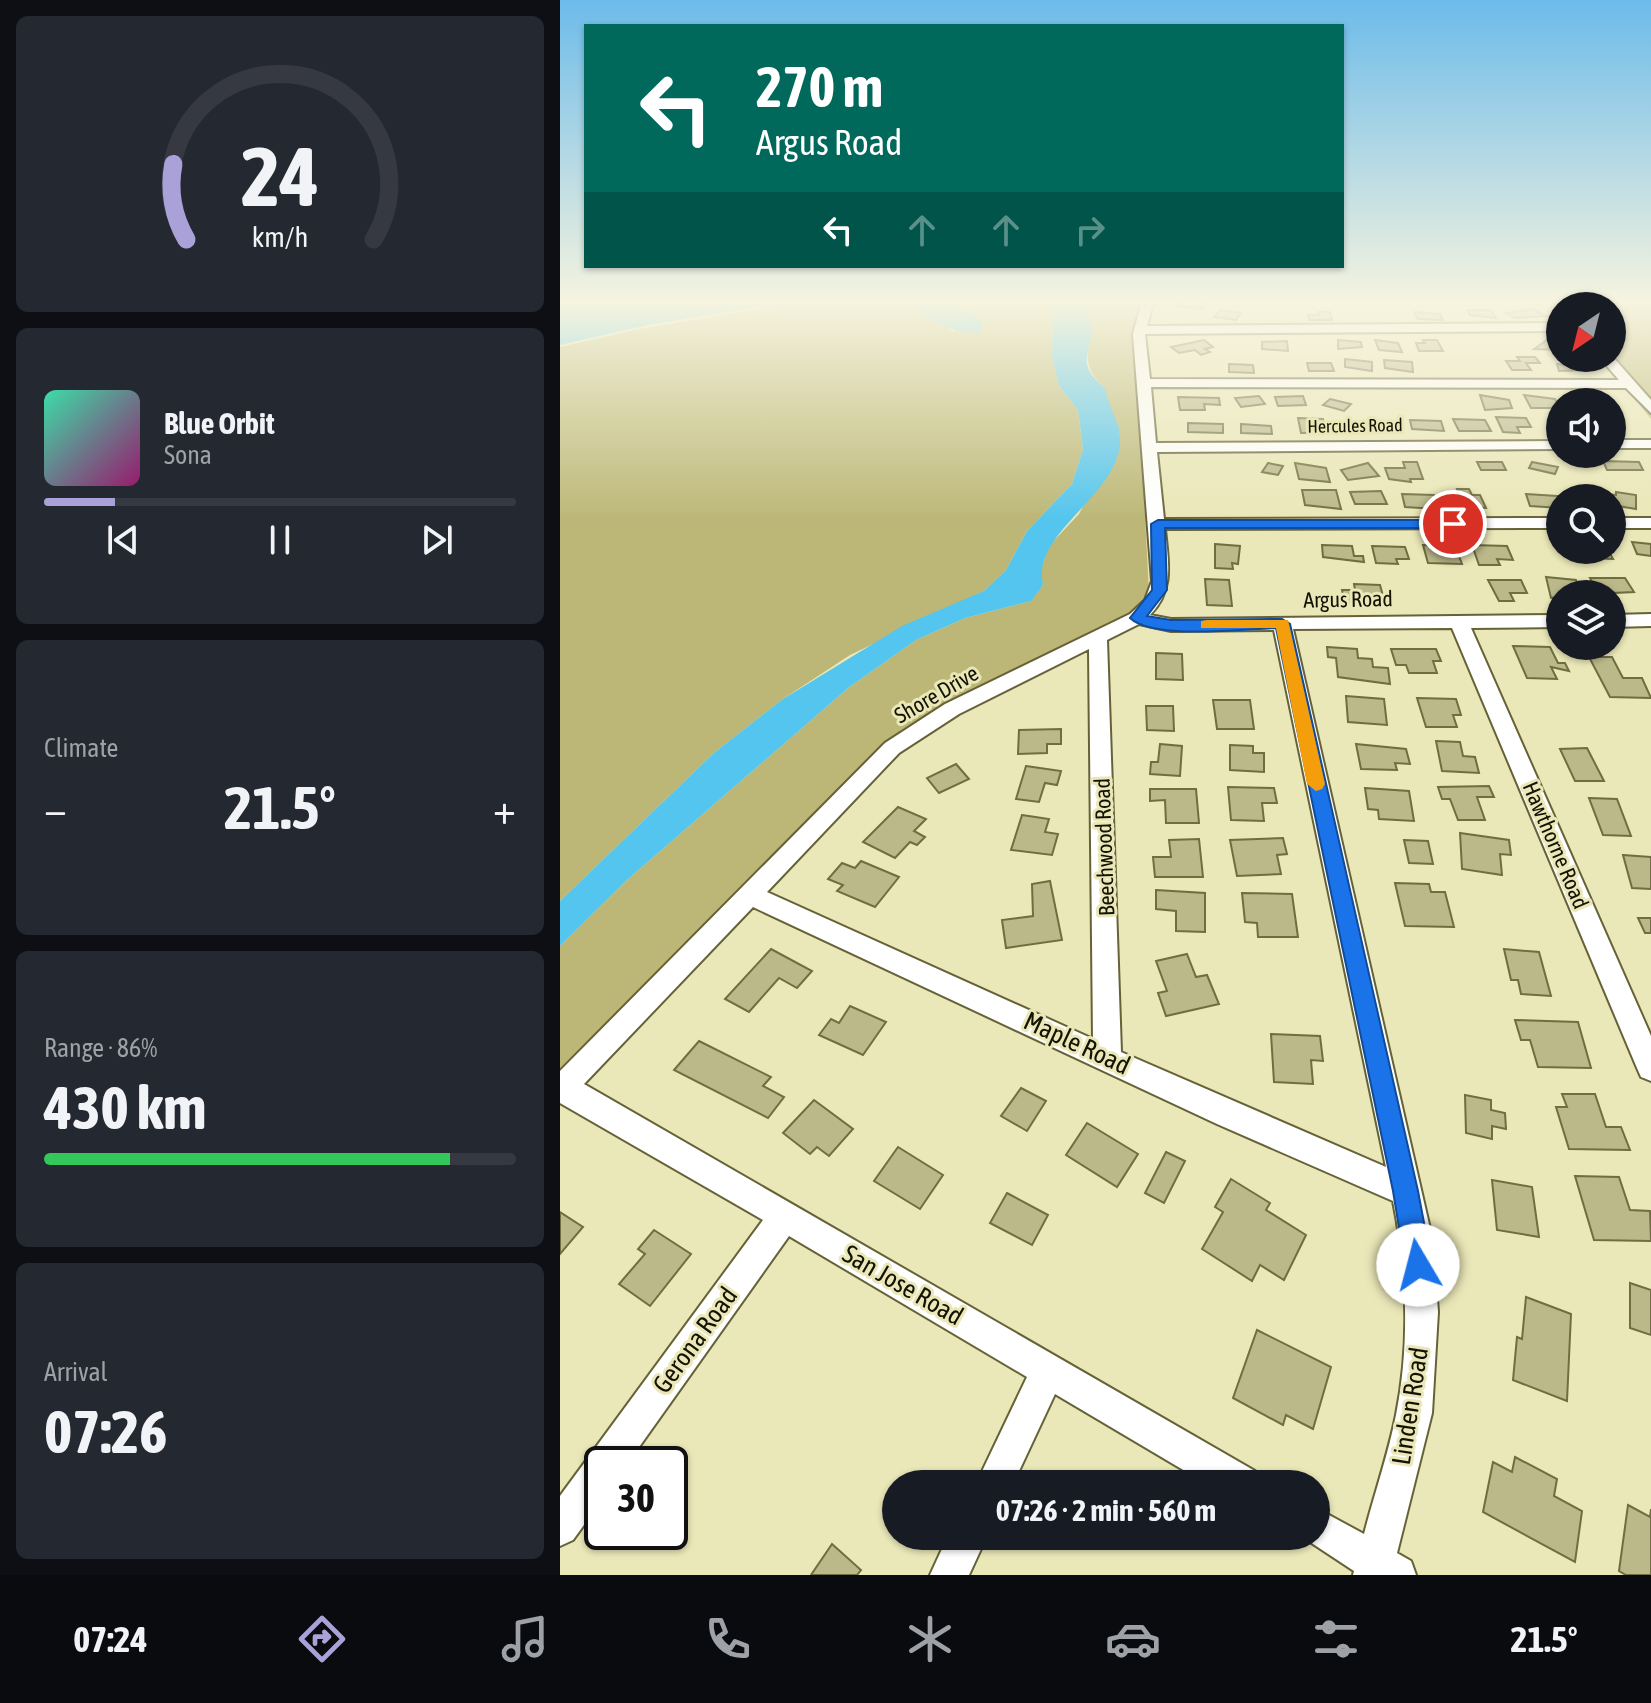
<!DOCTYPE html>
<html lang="en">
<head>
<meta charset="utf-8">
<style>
  :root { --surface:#171b24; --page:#242831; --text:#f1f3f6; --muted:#9ea1a6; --line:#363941; --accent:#a9a1d8 }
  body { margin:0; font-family:"Asap Condensed",sans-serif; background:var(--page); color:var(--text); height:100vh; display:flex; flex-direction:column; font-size:30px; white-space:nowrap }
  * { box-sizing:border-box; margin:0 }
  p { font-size:26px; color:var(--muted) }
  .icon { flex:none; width:44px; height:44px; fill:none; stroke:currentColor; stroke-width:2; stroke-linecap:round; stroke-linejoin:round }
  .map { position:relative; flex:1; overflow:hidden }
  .side { display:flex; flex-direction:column; gap:16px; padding:16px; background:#0d0f14; width:560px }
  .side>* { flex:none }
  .top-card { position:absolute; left:24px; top:24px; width:760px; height:244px; border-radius:0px; box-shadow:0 2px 6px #0004; background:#00695c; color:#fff; overflow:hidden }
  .needle { width:52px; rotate:215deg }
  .tools { position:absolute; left:986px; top:292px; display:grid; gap:16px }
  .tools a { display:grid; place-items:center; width:80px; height:80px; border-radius:50%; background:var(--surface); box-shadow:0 2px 6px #0004; font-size:40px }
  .speed { position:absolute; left:24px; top:1446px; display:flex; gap:16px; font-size:40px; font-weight:700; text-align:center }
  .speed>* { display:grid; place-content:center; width:104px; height:104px; border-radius:50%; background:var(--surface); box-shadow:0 2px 6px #0004; line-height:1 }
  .speed .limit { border:4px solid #111; border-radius:12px; background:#fff; color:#111 }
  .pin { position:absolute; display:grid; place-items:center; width:68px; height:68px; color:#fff; margin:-34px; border:4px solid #fff; border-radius:50%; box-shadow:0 2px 8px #0007 }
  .me { position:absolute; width:88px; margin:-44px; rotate:352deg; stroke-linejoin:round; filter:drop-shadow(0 0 6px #0008) }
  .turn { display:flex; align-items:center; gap:28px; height:168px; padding:0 40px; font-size:36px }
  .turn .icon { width:104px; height:104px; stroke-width:2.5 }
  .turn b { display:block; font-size:56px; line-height:68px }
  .lanes { display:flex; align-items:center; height:76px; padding:0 40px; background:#0003; justify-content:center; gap:40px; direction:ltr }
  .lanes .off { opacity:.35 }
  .big { font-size:60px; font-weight:700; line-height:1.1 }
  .side .widget { flex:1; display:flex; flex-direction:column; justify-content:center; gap:12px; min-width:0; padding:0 28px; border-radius:12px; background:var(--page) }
  .side .dial { align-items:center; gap:0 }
  .dial svg { height:208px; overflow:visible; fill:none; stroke:var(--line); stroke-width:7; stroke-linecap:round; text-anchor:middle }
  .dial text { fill:var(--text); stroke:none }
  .song { display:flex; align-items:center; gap:24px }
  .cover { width:96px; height:96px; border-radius:12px; background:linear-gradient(135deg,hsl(160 70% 55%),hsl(320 70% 35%)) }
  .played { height:8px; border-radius:4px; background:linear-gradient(90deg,var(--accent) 15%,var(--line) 15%) }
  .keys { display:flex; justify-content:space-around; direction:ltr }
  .heat { display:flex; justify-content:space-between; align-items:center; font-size:44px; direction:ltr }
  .charge { height:12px; border-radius:6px; background:linear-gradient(90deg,#34c759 86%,var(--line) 0) }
  .trip { position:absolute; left:322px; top:1470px; width:448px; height:80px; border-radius:40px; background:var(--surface); box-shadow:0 2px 6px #0004; font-weight:700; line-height:80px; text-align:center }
  .menu { display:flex; height:128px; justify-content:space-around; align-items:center; background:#090b0e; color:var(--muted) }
  .menu .icon { width:56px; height:56px }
  .menu .on { color:var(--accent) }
  .menu b { font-size:36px; color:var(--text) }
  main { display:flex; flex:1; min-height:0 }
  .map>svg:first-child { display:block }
  .green { fill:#bcb777 }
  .water { fill:#53c5ee }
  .building { fill:#bbb88a; stroke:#706d42; stroke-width:2 }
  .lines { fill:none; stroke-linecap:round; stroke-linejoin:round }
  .minor-casing { stroke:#666238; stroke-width:4 }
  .minor { fill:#fff; fill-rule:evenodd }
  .route { fill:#1a73e8; stroke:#114b97; stroke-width:2 }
  .slow { fill:#f59e0b }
  .labels { text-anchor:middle; stroke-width:6; stroke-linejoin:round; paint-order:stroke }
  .far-street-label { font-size:18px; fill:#131203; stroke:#eae7b8 }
  .street-label { font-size:22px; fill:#131203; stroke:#eae7b8 }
  .near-street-label { font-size:26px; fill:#131203; stroke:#eae7b8 }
</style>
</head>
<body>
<main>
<section class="side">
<div class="widget dial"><svg viewBox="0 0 100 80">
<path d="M14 69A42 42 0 1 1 86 69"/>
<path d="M14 69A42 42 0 0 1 9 40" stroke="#a9a1d8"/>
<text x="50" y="56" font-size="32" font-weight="700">24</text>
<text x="50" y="72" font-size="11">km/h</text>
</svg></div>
<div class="widget">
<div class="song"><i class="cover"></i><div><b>Blue Orbit</b><p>Sona</p></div></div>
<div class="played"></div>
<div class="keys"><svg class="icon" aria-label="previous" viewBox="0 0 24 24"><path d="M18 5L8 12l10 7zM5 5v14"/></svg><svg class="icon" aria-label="pause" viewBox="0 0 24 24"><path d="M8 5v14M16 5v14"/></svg><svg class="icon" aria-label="next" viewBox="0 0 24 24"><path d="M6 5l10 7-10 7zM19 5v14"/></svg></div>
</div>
<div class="widget"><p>Climate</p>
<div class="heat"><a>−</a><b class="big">21.5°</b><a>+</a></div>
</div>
<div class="widget"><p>Range · 86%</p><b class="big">430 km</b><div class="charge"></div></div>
<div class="widget"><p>Arrival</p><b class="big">07:26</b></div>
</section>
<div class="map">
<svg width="1091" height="1575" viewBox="0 0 1091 1575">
  <rect width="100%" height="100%" fill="#eae7b8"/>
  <g class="green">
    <path d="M245 301H348L394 332 412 311 389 301H496L493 305 492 357 499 386 518 410 523 449 512 484 467 531 446 570 424 591 290 655 223 699 155 752 0 901V347L79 329Z"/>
    <path d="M528 301H586L575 322 589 593 564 623 413 689 341 730 0 1078V946L68 879 288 688 356 640 405 618 470 601 483 585 480 573 488 547 519 514 560 435 548 408 545 388C514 362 536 340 525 307Z"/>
    <path d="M995 301H1091V419L1042 358H1052V306H1000Z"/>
  </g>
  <g class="water">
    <path d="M0 301H235L88 325 0 345Z"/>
    <path d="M348 301C379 301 401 300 423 323L419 333C388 332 368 321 348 301Z"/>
    <path d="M496 301H528C524 311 530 315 531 325 533 354 513 362 545 388 548 405 559 422 560 436 564 494 470 531 483 585L471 601 405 618 356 640 288 688 68 879 0 946V901L155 752 223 699 342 626 424 591 446 570 467 531 512 484 523 449 518 410 499 386 492 357 493 305Z"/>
  </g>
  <g class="building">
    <path d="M619 301H650L641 309 618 306Z"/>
    <path d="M972 309 986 316 955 318 946 313Z"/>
    <path d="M660 310 681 313 676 320 654 317Z"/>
    <path d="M907 310H931L936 318 910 315Z"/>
    <path d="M758 312H770L772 320H749L748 315H759Z"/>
    <path d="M854 312 880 314 883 320 858 319Z"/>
    <path d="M644 340 653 347 645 349 650 352 641 355 635 350 619 353 611 347Z"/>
    <path d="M778 340 801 342 802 347 778 349Z"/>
    <path d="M815 340 838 343 842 352 819 350Z"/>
    <path d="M863 340H877L883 351H859L856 343H865Z"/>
    <path d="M987 340 1000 343V350L974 349Z"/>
    <path d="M727 341 728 351 702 349V342Z"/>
    <path d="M957 357H975L980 363H966L971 370H952L946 361H960Z"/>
    <path d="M785 359 812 362V371L785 367Z"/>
    <path d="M824 360 852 362 853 372 825 368Z"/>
    <path d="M747 363H771L774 371H749Z"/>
    <path d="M669 364 693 365 694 373 669 372Z"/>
    <path d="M997 364 1026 366 1027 370 999 371Z"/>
    <path d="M920 395 949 400 952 408 925 410Z"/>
    <path d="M964 395 995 399 1000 408H971Z"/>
    <path d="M699 396 705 404 681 407 675 398Z"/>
    <path d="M743 396 746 405 718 406 715 397Z"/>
    <path d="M618 397 659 398 660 405 644 404 645 410H620Z"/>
    <path d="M770 399 791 404 784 411 763 405Z"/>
    <path d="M936 417 966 418 971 427H957L960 433 943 432Z"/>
    <path d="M738 418 763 419 765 427H752L753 433H741Z"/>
    <path d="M893 419 925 420 931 431H899Z"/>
    <path d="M850 420 881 421 884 431 852 429Z"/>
    <path d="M628 423 663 424V433L628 432Z"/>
    <path d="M681 424 711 426 712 434 681 433Z"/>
    <path d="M1043 461 1079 462 1083 470H1047Z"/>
    <path d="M843 462H857L863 479H850L851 482 829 479 825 468H845Z"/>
    <path d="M917 462H942L946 470H921Z"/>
    <path d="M972 462 998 467 995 474 969 468Z"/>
    <path d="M708 463 723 466 718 475 702 472Z"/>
    <path d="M735 463 766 468 770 482 739 479Z"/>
    <path d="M808 463 819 476 788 480 781 470Z"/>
    <path d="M897 489H909L912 495H920L926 508 892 506 886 493H899Z"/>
    <path d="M742 490H776L781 509 745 505Z"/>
    <path d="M821 491 827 504H795L790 492Z"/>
    <path d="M1056 492 1076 495V509L1052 505 1047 494 1056 495Z"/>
    <path d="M842 494 874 495 877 509 845 507Z"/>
    <path d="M966 494 1013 497 1014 498H1000V508L970 506Z"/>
    <path d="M1072 542 1091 544V556L1077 554Z"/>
    <path d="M655 544 680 546 678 564 672 563 673 569 655 568Z"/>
    <path d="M762 545 792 546 794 556H803L804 562 763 557Z"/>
    <path d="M863 545 877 546 878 551H897L902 564 868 563Z"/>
    <path d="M912 545 947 546 953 560 937 559 940 565H919Z"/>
    <path d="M812 546 845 547 849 559H836L838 564 816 563Z"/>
    <path d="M1021 550H1048L1053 559 1026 558Z"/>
    <path d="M986 577 1016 580 1020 594 991 598Z"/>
    <path d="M1030 578H1065L1074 592 1054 593 1059 600H1052V594H1039Z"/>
    <path d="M645 579 669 580 672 606 647 605Z"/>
    <path d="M928 580H961L967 593H950L954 601H939Z"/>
    <path d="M794 584 820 585 825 603H785L782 590H795Z"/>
    <path d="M953 646 990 647 998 663H1005L1009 671 991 667 997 679 967 678Z"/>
    <path d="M767 647 797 649 798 658 812 659 813 667 828 668 830 684 778 677 776 658 768 657Z"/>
    <path d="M831 649H876L881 661H873L877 673H849L846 665H836Z"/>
    <path d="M596 653 622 654 623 680 596 679Z"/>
    <path d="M1029 657H1052L1063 678H1082L1091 698 1050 697Z"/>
    <path d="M786 696 824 699 827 725 788 722Z"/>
    <path d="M857 698 896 699 901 715H893L897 727H866Z"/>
    <path d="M653 700H690L694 729H657Z"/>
    <path d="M586 706H613L614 731 587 730Z"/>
    <path d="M501 729V744H487V753L458 754 459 730Z"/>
    <path d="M876 741 900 742 903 756 915 757 919 773 882 771Z"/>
    <path d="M600 744 622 746 620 776 590 774 591 762H598Z"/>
    <path d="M796 744 846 749 850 764 835 763 837 770 801 769Z"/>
    <path d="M670 745 693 746V753H704V772L670 770Z"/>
    <path d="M1027 748 1044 781H1015L1000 749Z"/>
    <path d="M396 764 409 779 379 793 367 778Z"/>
    <path d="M466 766 501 771 497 785 485 783 479 802 456 799Z"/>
    <path d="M929 786 934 797H917L925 820H898L890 799H882L878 787Z"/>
    <path d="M668 787 714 788 717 803H702L704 821 671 820Z"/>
    <path d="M805 788 849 791 854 821 819 819 818 810 808 809Z"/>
    <path d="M590 789H636L639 823H606L605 800 590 801Z"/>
    <path d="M1029 798 1057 799 1071 836 1043 835Z"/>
    <path d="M338 807 366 819 354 831 365 837 357 845 350 842 335 858 303 842Z"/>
    <path d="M462 815 489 819 485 832 498 834 492 855 451 850Z"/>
    <path d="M900 833 949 840 951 855 940 854 942 875 902 869Z"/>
    <path d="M723 838 727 854 717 855 721 874 677 876 670 840Z"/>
    <path d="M639 839 643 877H595L593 857H611L609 840Z"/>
    <path d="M844 840 868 841 873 864 849 863Z"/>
    <path d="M1063 855 1091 857V889L1072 888Z"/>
    <path d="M301 861 339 877 315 907 277 891 283 885 268 879 282 863 295 868Z"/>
    <path d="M490 881 502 940 446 948 442 920 473 916 472 884Z"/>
    <path d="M835 883 869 884 871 892H885L894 927 845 926Z"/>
    <path d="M596 890 645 893V932L616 931V911L596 909Z"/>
    <path d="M682 893 732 894 738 937H698L697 923 685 922Z"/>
    <path d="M1078 918H1091V933H1085Z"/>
    <path d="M211 949 252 971 237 988 219 978 189 1012 165 999Z"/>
    <path d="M944 949 979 952 991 996 961 994 958 980H951Z"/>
    <path d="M627 954 636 977 647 975 659 1004 606 1016 598 993 607 991 596 961Z"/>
    <path d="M290 1006 326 1022 303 1055 259 1035 271 1019 279 1023Z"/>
    <path d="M955 1020 1018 1022 1031 1068 978 1067 970 1040H961Z"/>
    <path d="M711 1034 760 1036 763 1061 751 1060 753 1084 714 1082Z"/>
    <path d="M139 1041 211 1077 203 1086 224 1097 208 1118 114 1070Z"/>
    <path d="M461 1088 486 1101 467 1131 441 1116Z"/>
    <path d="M1002 1094H1035L1046 1127H1061L1070 1150 1009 1149 996 1107H1007Z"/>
    <path d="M905 1095 931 1100V1110L945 1113 946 1129 932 1126V1139L906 1133Z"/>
    <path d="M254 1100 293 1129 269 1156 257 1147 250 1154 223 1133Z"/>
    <path d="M527 1123 578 1154 557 1187 506 1155Z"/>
    <path d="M338 1147 383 1175 360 1209 314 1181Z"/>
    <path d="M606 1152 625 1161 604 1203 585 1193Z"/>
    <path d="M1015 1176 1059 1177 1070 1210 1090 1211 1091 1241 1034 1240Z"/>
    <path d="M671 1179 710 1203 706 1210 746 1235 724 1280 700 1265 692 1281 642 1249 663 1212 655 1207Z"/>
    <path d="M932 1180 972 1187 979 1237 937 1230Z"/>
    <path d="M447 1193 488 1215 472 1245 430 1223Z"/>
    <path d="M0 1212 23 1227 0 1254Z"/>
    <path d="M94 1230 131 1254 90 1306 59 1284 85 1254 78 1249Z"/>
    <path d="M1070 1283 1091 1290V1335L1070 1328Z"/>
    <path d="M966 1297 1011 1314 1007 1401 953 1380 957 1337 962 1339Z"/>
    <path d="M697 1330 771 1367 753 1429 726 1415 723 1425 673 1398Z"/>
    <path d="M955 1457 997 1479 994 1496 1022 1511 1015 1562 923 1512 933 1462 952 1472Z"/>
    <path d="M1068 1505 1090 1517 1091 1509V1575H1066L1059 1571Z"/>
    <path d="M272 1544 301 1570 297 1575H251Z"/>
  </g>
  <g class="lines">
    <g class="minor-casing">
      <g id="minor">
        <path d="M582 301H594L587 326 1000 323V331L585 334 590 379 1059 380 1040 358 1052 356 1091 400V413L1066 388 591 387 596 443 1000 441V449L597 452 604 519 1000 518V528L605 529C608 562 615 590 590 615L611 619 1000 615V627L911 628 1091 1036V1081L1081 1077 1077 1068 892 628 733 629 873 1242 878 1312 872 1413 837 1553 851 1561 856 1575H793L794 1571 741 1536H756V1508L804 1534C814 1495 828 1455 836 1415 850 1345 847 1270 833 1201L657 1124 193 907 24 1084 695 1471 700 1484H647L495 1394 453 1484H416L467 1377 229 1236 67 1464H42V1500L13 1540 0 1546V1496L203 1220 0 1103V1071L325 743 385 704 570 614 585 600 592 581 573 334ZM579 624 611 631 714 630 826 1167 561 1052 547 640ZM529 649 533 1039 207 892 339 753 399 714Z"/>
        <path d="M993 301H1005L1009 306 999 309Z"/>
        <rect x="1052" y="440" width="39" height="8"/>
        <rect x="1052" y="518" width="39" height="10"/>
        <path d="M1091 614V626L1052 627V615Z"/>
        <path d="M388 1536H427L409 1575H370Z"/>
      </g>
    </g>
    <use href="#minor" class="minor"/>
  </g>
  <linearGradient id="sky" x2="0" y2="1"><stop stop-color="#6cbbea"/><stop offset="0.58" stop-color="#f6f4df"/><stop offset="1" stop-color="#f6f4df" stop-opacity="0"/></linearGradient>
  <rect width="1091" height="521" fill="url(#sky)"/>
  <path class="route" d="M598 520H893L900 524 893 528H605L607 590 587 616 611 620 722 619 730 624 858 1191 872 1265 868 1275 858 1279 849 1275 845 1265 833 1191 716 628C683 629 593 640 570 618L592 590 591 524Z"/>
  <path class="slow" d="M647 620H728L765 784 762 789 756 791 747 784 716 628H641V621Z"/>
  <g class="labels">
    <g class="far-street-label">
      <text transform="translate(795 426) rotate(-1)" y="6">Hercules Road</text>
    </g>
    <g class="street-label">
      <text transform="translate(788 599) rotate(-1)" y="8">Argus Road</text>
      <text transform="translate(376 694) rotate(-30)" y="8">Shore Drive</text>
      <text transform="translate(996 845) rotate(67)" y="8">Hawthorne Road</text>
      <text transform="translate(544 847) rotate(-92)" y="8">Beechwood Road</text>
    </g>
    <g class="near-street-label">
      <text transform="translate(517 1043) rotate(25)" y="9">Maple Road</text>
      <text transform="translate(343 1285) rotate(30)" y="9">San Jose Road</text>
      <text transform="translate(135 1340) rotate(-54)" y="9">Gerona Road</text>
      <text transform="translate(850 1406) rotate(-81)" y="9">Linden Road</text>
    </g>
  </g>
</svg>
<div class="tools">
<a><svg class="needle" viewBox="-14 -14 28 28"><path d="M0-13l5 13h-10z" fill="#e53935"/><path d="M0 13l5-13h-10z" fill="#9ea1a6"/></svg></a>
<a><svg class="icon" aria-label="sound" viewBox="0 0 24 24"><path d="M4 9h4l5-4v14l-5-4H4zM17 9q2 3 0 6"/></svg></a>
<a><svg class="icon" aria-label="search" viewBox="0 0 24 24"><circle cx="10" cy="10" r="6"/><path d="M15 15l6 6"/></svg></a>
<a><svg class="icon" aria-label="layers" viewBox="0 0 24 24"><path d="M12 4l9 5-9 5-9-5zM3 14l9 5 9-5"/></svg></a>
</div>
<div class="speed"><div class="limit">30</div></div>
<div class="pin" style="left:893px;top:524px;background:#d93025"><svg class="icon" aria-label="arrive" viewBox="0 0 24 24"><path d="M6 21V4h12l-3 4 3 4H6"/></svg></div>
<svg class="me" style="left:858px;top:1265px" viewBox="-20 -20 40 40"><circle r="19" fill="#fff"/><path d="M0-13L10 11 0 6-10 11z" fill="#1a73e8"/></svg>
<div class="trip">07:26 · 2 min · 560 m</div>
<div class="top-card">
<div class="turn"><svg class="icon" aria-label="left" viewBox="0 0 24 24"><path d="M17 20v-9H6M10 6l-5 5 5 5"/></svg><div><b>270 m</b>Argus Road</div></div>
<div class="lanes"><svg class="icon" aria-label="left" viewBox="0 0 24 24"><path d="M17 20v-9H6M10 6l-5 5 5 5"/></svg><svg class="icon off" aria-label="ahead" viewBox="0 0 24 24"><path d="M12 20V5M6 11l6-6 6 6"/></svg><svg class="icon off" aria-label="ahead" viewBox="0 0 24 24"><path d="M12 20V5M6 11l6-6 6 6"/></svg><svg class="icon off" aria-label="right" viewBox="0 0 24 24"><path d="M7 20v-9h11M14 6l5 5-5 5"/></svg></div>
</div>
</div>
</main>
<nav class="menu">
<b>07:24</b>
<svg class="icon on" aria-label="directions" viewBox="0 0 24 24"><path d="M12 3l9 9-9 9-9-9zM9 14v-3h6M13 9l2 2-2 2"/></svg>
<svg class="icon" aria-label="music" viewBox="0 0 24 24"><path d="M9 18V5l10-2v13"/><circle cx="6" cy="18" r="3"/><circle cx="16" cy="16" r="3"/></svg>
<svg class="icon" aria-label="phone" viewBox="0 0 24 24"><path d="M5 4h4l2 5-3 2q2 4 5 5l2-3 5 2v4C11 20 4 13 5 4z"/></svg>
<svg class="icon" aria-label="climate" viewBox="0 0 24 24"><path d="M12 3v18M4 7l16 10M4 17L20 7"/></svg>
<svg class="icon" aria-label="car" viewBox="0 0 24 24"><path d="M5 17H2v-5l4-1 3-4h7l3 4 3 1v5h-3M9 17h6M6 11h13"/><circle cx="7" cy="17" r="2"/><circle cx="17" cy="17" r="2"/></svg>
<svg class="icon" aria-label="filters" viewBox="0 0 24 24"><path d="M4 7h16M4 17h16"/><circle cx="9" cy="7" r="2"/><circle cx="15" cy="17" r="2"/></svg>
<b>21.5°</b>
</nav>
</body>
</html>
